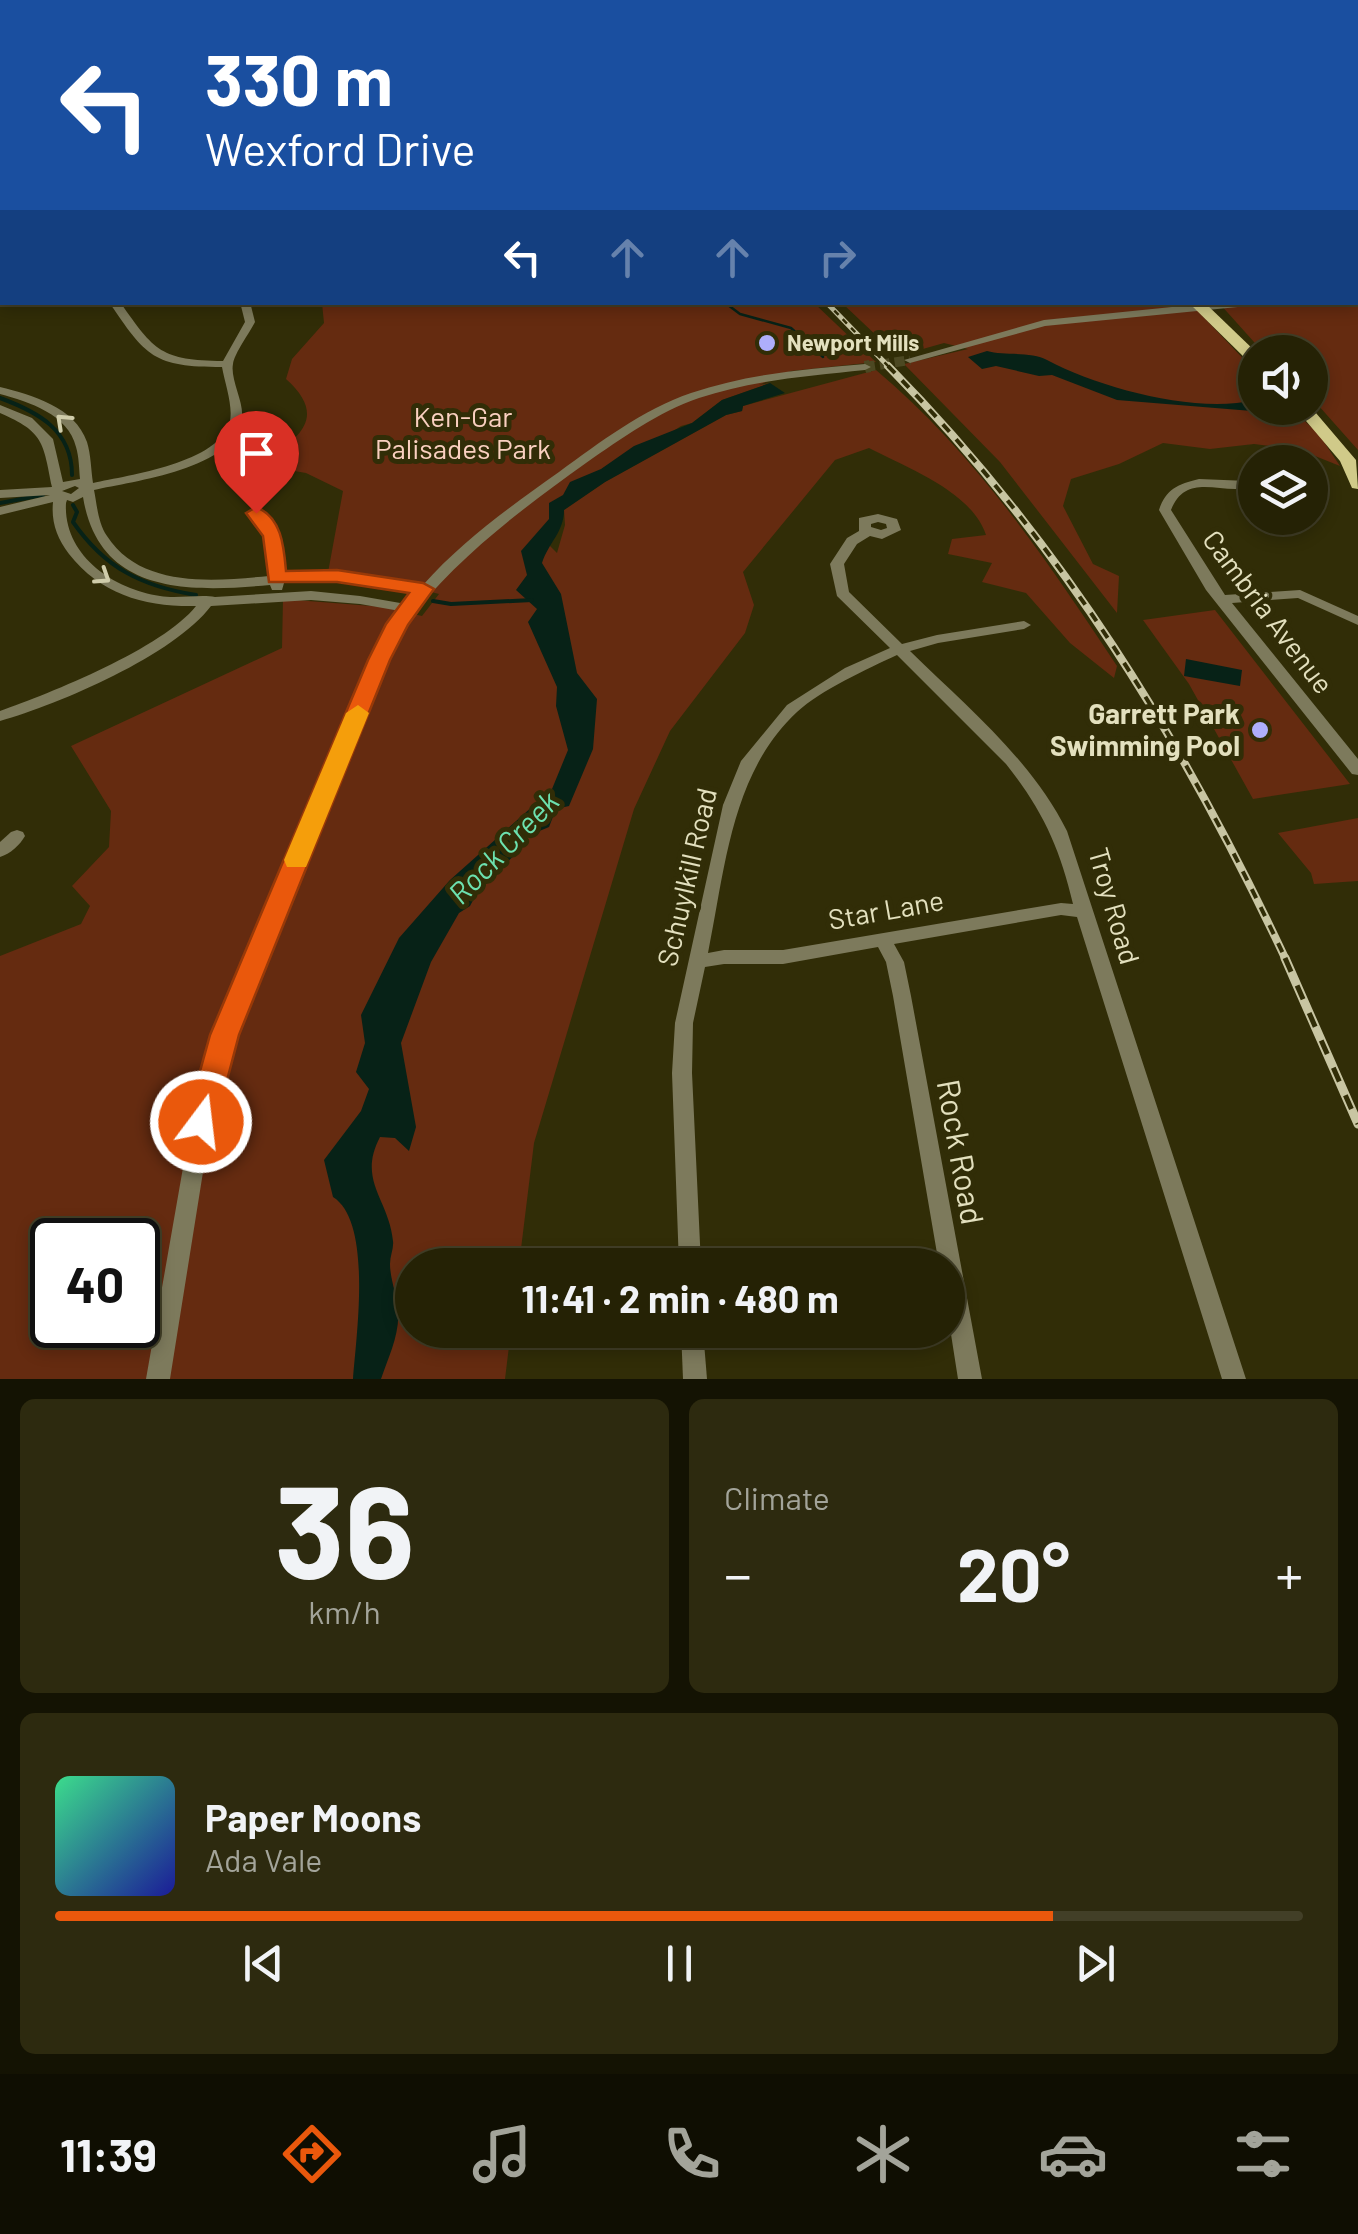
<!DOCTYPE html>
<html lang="en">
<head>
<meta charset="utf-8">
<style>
  :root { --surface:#252205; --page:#2d2a0f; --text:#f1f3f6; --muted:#a3a49a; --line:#423f27; --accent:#ea580c }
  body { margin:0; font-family:Barlow,sans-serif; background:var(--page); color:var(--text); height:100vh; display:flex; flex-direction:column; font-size:38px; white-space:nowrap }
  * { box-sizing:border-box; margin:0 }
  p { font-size:32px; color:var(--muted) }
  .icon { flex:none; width:55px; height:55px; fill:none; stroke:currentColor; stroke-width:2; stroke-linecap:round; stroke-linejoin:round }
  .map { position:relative; height:1379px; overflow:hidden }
  .panel { display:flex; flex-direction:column; gap:20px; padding:20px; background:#141303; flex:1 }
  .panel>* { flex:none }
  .guide { position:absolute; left:0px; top:0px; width:1360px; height:305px; box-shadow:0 5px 15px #0003,0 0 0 2px var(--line); background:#1a4fa0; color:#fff; overflow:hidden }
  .controls { position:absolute; left:1238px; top:335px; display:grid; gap:20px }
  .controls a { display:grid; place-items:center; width:90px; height:90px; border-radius:50%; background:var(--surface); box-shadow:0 5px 15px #0003,0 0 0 2px var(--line); font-size:50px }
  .speed { position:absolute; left:30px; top:1218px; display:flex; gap:20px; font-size:50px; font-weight:700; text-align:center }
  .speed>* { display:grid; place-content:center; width:130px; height:130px; border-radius:50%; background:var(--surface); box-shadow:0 5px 15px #0003,0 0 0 2px var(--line); line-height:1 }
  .speed .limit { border:5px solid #111; border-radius:15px; background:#fff; color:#111 }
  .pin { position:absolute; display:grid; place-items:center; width:85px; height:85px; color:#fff; margin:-102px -42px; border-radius:50% 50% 50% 0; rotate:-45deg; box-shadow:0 0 10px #0007 }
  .pin .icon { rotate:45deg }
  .me { position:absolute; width:110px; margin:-55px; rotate:15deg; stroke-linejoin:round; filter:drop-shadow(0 0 8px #0008) }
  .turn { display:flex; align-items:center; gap:35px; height:210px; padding:0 40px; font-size:45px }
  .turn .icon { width:130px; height:130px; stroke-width:2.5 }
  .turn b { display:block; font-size:70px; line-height:85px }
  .lanes { display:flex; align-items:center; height:95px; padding:0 40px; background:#0003; justify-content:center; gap:50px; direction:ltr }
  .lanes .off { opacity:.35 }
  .big { font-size:75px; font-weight:700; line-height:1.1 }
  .panel .widget { flex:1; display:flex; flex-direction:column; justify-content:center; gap:15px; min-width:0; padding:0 35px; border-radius:15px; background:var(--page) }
  .panel .dial { align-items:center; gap:0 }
  .dial b { font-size:130px; line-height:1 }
  .song { display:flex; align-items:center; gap:30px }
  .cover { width:120px; height:120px; border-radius:15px; background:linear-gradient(135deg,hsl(150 70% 55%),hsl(240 70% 35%)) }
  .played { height:10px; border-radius:5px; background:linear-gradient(90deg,var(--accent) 80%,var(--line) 80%) }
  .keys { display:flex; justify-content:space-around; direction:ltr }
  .heat { display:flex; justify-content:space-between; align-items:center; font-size:55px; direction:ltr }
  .panel .tiles { flex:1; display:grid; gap:20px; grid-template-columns:1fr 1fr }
  .widget:last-child { grid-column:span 2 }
  .trip { position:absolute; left:395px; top:1248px; width:570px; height:100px; border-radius:50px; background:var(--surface); box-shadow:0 5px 15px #0003,0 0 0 2px var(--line); font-weight:700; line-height:100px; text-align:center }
  .dock { display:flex; height:160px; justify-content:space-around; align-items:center; background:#0f0e02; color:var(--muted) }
  .dock .icon { width:70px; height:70px }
  .dock .current { color:var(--accent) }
  .dock b { font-size:45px; color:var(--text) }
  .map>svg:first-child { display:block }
  .green { fill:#652b10; fill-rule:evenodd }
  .water { fill:#072217 }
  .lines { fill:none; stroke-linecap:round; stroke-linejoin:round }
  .stream-far1 { stroke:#072217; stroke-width:2.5 }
  .stream { stroke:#072217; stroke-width:4 }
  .building { fill:#9293d0; stroke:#666792; stroke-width:2.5 }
  .minor-tunnel-far1 { stroke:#4c4822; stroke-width:10; stroke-dasharray:10 5; stroke-linecap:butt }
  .minor-tunnel { stroke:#4c4822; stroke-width:12; stroke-dasharray:12 6; stroke-linecap:butt }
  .minor { fill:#7d7a5c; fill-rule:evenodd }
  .major { fill:#d0ca89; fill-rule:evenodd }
  .rail-far2-casing { stroke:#c8c5a2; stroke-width:5 }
  .rail-far1-casing { stroke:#c8c5a2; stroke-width:8 }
  .rail-casing { stroke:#c8c5a2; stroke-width:9 }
  .rail-far2 { stroke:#312d07; stroke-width:2.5; stroke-dasharray:6; stroke-linecap:butt }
  .rail-far1 { stroke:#312d07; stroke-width:4; stroke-dasharray:10; stroke-linecap:butt }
  .rail { stroke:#312d07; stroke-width:5; stroke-dasharray:15; stroke-linecap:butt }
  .oneway { stroke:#cfccaa }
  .route { fill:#ea580c; stroke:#983908; stroke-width:2.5 }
  .slow { fill:#f59e0b }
  .poi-dot { fill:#aeaefb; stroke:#312d07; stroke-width:4 }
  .labels { text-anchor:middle; stroke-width:10; stroke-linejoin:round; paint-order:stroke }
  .far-poi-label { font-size:22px; font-weight:bold; fill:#e3e0be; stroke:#312d07; text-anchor:start }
  .park-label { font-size:28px; fill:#fad0c0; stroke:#312d07 }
  .street-label { font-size:28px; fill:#e3e0be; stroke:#312d07 }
  .poi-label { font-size:28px; font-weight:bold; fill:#e3e0be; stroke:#312d07; text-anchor:end }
  .water-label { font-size:30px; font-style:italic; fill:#6ce1af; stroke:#312d07 }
  .near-street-label { font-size:32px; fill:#e3e0be; stroke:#312d07 }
</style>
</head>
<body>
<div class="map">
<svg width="1358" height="1379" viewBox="0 0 1358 1379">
  <rect width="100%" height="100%" fill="#312d07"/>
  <g class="green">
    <path d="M1358 268V450L1310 396V352H1263L1219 303 1358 302Z"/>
    <path d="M322 303H814L876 362 791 371 759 385 770 383 722 400 692 423 681 426 561 506 538 534 557 553 565 525 564 510 605 482 726 415 742 411 743 406 876 370C975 453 1046 559 1117 666L1114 678 1070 643 1026 593 982 582 992 563 948 554 952 539 986 535C972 492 908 468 869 448L835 460 743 572 754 605 745 633 670 731 634 809 534 1143 519 1265H412V1330H511L505 1379H0V956L81 924 90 906 72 886 109 847 111 811 71 746 282 648 283 599 384 607 422 616 439 594 396 583 327 578 343 491 306 473 265 466 273 458 270 456C307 434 323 412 286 379L292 359 324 323ZM52 1240H138V1325H52Z"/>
    <path d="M842 303H1190L1255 371V408H1290L1318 433 1340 466 1300 450 1254 444 1210 449 1163 443 1119 464 1071 479 1063 506 1093 564 1119 576 1117 613 1000 462 904 364 968 349 944 343 898 356Z"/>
    <path d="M1215 610 1350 784 1253 799 1189 684 1143 620Z"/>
    <path d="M1358 818V881L1314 884 1311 873 1278 833Z"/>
  </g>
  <g class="water">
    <path d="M987 351C1004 356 1032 351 1047 360 1100 388 1195 414 1255 400V408H1268L1252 411 1117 400 1052 375 1039 376 996 366 982 369 968 357Z"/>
    <path d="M770 383 785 393 743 406 742 411 726 415 605 482 564 510C564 532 549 542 542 563L561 594 577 673 597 699 593 749 569 806 556 809 549 827 518 840 519 851 480 887 470 906 459 913 431 962 401 1043 416 1127 409 1151 395 1138 380 1137C357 1181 389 1199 393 1241 394 1248 390 1256 390 1264 390 1279 397 1295 398 1311 400 1334 388 1358 381 1379H353C356 1337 373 1222 333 1197L324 1160 361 1111 369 1089 356 1072 365 1043 361 1015 399 938 450 880 552 789 568 750 556 706 557 687 528 622 537 609 516 590 527 575 521 551 549 519V503L563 495 570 482 601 469 634 446 692 423 722 400Z"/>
    <path d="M1186 659 1242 670 1240 686 1184 676Z"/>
  </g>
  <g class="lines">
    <path class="stream-far1" d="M724 302 740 314 791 328 823 357"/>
    <g class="stream">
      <path d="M0 398C38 412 72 430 72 475"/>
      <path d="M0 503 43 495"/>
      <path d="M73 505 77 512 73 522C105 568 141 586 196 595"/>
      <path d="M433 601 451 604 532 600"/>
    </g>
  </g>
  <path class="building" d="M333 0H403L408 2H327Z"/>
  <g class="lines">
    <path class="minor-tunnel-far1" d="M865 367 910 360"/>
    <path class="minor-tunnel" d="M865 367 870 366"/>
    <g class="minor">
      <path d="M559 0H567L569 2H561Z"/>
      <path d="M822 0H830L833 2H825Z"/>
      <rect x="0" y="13" width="2" height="5"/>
      <rect x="0" y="111" width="2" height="4"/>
      <path d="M0 191 2 192V198L0 197Z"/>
      <path d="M109 302H120C155 352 161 360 223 361L245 322 240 302H250L255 322C250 332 234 354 233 364 230 379 244 402 242 418 237 469 133 481 94 490 97 505 98 523 107 536 141 589 215 581 269 576L265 535 250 513 256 509 261 510 279 535 283 575 349 573 423 585C462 541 511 506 559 472 600 442 642 410 691 393 747 374 806 369 865 364L871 367 865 370C809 376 752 380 699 398 658 412 622 438 586 463 519 511 454 560 404 626L234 1035 211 1122 170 1379H146L191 1122 214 1035 390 625 400 611 360 604 311 600 211 606C174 655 60 704 0 721V711C51 693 163 648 196 606 146 607 101 595 69 554 57 538 51 522 53 502L0 515V507L50 495 0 498V490L52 487C43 442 44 432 0 413V405L32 418 53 439 63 482 80 479C79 468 79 457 76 447 68 414 29 402 0 394V387C32 395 75 407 87 442 91 455 91 470 93 483 129 475 220 463 230 421 233 405 225 384 222 367 154 367 146 357 109 302ZM75 486 79 488 71 494 62 491ZM83 497C99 596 191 592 270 585L272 590H282L284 583C329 579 371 582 416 592L406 604 360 596 311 591 215 597C201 594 177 599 160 596 113 589 63 555 66 503L67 500 73 502Z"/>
      <path d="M1221 302H1263L1258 305 1045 326 910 363 904 360 1044 320Z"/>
      <path d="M1199 479 1248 481 1254 485C1228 499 1187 468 1171 510L1225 595 1300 590 1358 616V625L1298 598 1232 603 1358 759V775L1352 774 1206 590 1159 510C1166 489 1178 484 1199 479Z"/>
      <path d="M878 514 897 519 901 530 882 539 870 536 857 544 844 564 849 592 902 644 937 635 1024 621 1031 625 1024 629 938 643 910 651C967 707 1031 759 1067 831L1246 1379H1222L1077 917 1061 915 894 944 904 962 911 996 982 1379H958L948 1315V1265H939L893 996 886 962 878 947 783 964H724L705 967 693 1023 692 1073 701 1265H679L672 1073 675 1023 723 805 741 761 787 705 845 668 890 648 837 596 830 564 847 538 859 531V518ZM878 522 886 524 887 528 881 530 871 527V524ZM897 655 1006 764C1042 809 1060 848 1073 904L1061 903 783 950H724L708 953C725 870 731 773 797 712 821 690 867 669 897 655Z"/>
      <path d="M17 830 23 832 25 836C20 845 10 854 0 857V842L11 832Z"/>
      <path d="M681 1330H703L707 1379H683Z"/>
    </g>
    <g class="major">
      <rect x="0" y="43" width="2" height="6"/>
      <path d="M1188 302H1204L1256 352 1255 364 1250 363Z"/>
      <path d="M1310 406 1356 460 1358 489 1352 488 1340 461 1295 408Z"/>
    </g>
    <g class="rail-far2-casing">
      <path id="rail-far2" d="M826 302 891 369"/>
    </g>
    <g class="rail-far1-casing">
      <path id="rail-far1" d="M888 366C1061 542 1182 738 1286 960"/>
    </g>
    <g class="rail-casing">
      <path id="rail" d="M1285 958 1358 1124"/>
    </g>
    <use href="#rail-far2" class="rail-far2"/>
    <use href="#rail-far1" class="rail-far1"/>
    <use href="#rail" class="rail"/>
  </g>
  <defs><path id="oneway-chevron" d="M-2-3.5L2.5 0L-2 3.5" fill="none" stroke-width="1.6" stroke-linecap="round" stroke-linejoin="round" transform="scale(2.5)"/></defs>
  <g class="oneway">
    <use href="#oneway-chevron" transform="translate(63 421) rotate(-137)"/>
    <use href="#oneway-chevron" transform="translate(103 577) rotate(33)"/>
  </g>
  <path class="route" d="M256 507C282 517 284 548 286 571L337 570 423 583 434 589 408 625 390 660 239 1035 216 1122 212 1131 201 1135 190 1131 186 1122 210 1035 368 660 386 624 409 593 337 582H269L263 536 246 513Z"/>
  <path class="slow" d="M358 705 369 713 309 860 306 867H287L284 860 346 713Z"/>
  <g class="poi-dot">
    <circle cx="767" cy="343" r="10"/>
    <circle cx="1260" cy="730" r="10"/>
  </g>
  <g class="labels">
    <g class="far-poi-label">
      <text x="787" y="351">Newport Mills</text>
    </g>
    <g class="park-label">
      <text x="463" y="427">Ken-Gar<tspan x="463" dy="32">Palisades Park</tspan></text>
    </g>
    <g class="street-label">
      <text transform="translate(1268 612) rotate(53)" y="10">Cambria Avenue</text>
      <text transform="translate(687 877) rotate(-77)" y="10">Schuylkill Road</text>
      <text transform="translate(1114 906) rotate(74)" y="10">Troy Road</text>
      <text transform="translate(886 910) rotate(-10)" y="10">Star Lane</text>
    </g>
    <g class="poi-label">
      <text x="1240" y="724">Garrett Park<tspan x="1240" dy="32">Swimming Pool</tspan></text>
    </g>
    <g class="water-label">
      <text transform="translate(504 848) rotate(-46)" y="10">Rock Creek</text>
    </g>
    <g class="near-street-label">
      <text transform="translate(960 1152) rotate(80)" y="11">Rock Road</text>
    </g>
  </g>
</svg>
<div class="controls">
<a><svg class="icon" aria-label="sound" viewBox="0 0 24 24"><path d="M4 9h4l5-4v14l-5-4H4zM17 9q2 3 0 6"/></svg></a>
<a><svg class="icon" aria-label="layers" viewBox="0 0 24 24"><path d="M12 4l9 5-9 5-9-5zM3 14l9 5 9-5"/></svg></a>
</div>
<div class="speed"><div class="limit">40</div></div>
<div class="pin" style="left:256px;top:513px;background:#d93025"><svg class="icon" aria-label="arrive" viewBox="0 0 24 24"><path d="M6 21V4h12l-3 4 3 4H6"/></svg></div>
<svg class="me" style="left:201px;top:1122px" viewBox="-20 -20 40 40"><circle r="17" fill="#ea580c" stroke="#fff" stroke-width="3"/><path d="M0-11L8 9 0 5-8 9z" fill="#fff"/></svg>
<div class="trip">11:41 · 2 min · 480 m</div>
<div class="guide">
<div class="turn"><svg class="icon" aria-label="left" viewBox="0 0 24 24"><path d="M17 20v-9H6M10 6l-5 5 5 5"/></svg><div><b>330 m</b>Wexford Drive</div></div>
<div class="lanes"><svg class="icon" aria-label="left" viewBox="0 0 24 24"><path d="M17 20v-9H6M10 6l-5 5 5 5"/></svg><svg class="icon off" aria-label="ahead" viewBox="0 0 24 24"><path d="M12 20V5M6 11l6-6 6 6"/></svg><svg class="icon off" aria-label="ahead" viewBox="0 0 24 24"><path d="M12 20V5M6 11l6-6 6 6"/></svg><svg class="icon off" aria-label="right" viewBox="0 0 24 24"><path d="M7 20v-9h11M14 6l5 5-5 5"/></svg></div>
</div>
</div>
<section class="panel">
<div class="tiles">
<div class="widget dial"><b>36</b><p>km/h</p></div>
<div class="widget"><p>Climate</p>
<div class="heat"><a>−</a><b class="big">20°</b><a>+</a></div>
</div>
<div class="widget">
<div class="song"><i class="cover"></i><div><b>Paper Moons</b><p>Ada Vale</p></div></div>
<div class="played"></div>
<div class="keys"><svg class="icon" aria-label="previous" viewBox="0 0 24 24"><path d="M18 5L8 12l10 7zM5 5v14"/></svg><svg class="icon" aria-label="pause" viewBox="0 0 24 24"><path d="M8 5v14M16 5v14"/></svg><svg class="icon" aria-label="next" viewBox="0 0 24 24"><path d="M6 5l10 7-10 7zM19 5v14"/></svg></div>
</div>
</div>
</section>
<nav class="dock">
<b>11:39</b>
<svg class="icon current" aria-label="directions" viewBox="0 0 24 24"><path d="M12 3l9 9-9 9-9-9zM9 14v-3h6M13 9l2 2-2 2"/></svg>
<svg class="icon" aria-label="music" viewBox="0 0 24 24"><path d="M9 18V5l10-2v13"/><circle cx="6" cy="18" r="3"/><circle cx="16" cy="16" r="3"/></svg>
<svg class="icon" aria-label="phone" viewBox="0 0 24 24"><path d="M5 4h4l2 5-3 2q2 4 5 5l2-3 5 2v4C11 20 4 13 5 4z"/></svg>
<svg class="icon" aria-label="climate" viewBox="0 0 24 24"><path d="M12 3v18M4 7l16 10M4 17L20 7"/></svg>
<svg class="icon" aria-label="car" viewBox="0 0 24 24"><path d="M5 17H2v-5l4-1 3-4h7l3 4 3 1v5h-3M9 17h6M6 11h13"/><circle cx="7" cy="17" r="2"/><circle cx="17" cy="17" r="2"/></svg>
<svg class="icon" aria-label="filters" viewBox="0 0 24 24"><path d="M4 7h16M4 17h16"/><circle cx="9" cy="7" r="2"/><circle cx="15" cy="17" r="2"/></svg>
</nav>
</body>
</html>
